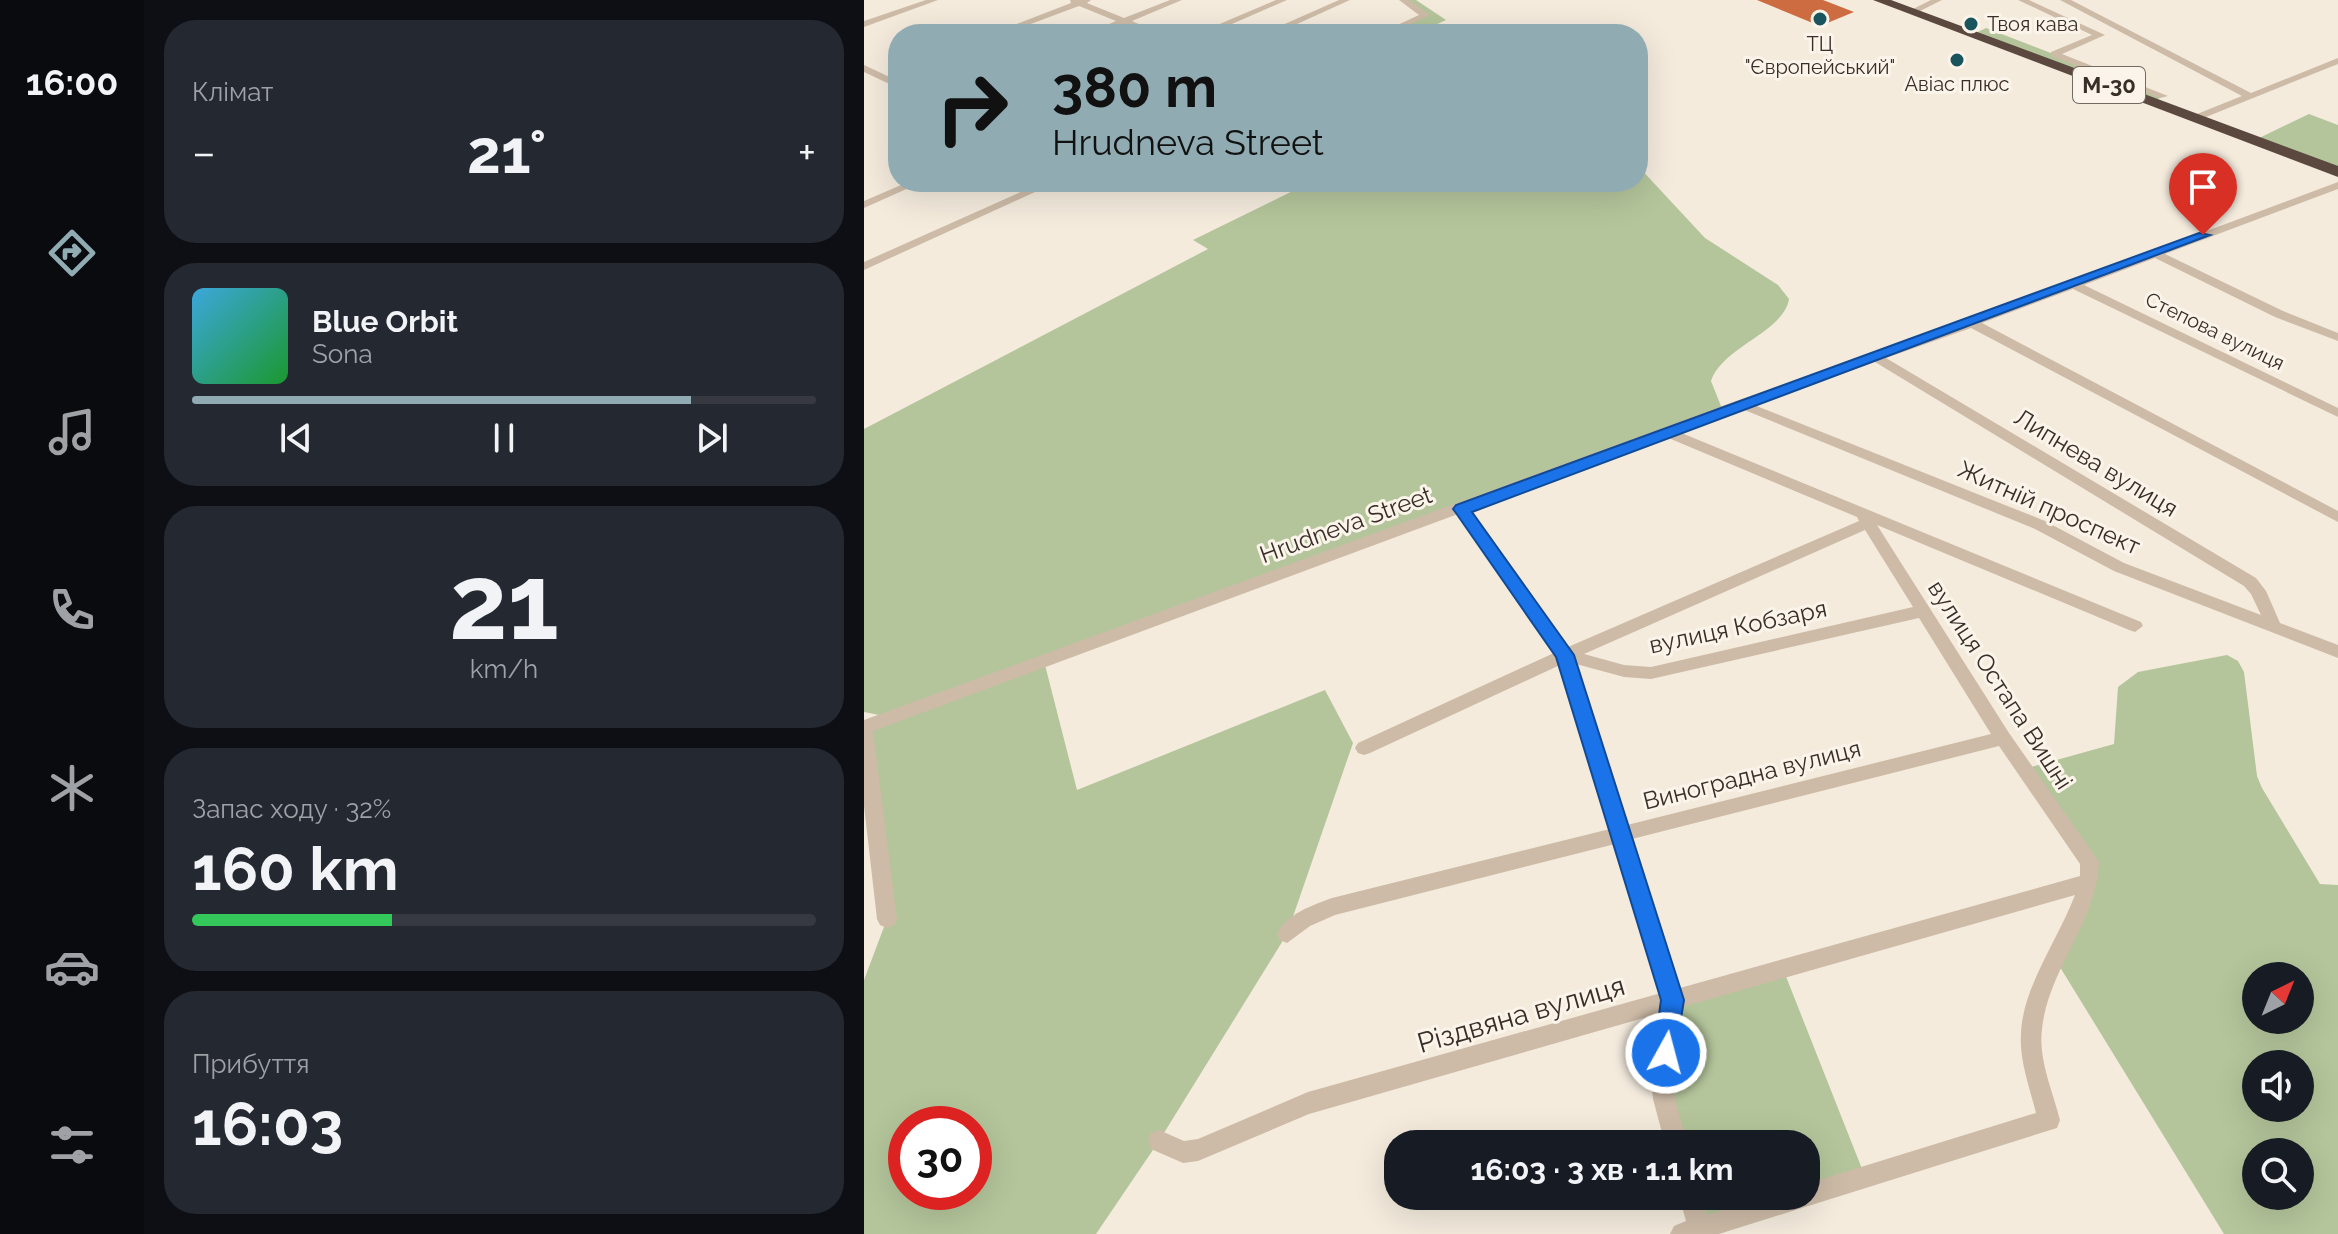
<!DOCTYPE html>
<html lang="uk">
<head>
<meta charset="utf-8">
<style>
  :root { --surface:#171b24; --page:#242831; --text:#f1f3f6; --muted:#9ea1a6; --line:#363941; --accent:#90acb2 }
  body { margin:0; font-family:Raleway,sans-serif; background:var(--page); color:var(--text); height:100vh; display:flex; flex-direction:column; font-size:30px; white-space:nowrap }
  * { box-sizing:border-box; margin:0 }
  p { font-size:26px; color:var(--muted) }
  .icon { flex:none; width:44px; height:44px; fill:none; stroke:currentColor; stroke-width:2; stroke-linecap:round; stroke-linejoin:round }
  .map { position:relative; flex:1; overflow:hidden }
  .drawer { display:flex; flex-direction:column; gap:20px; padding:20px; background:#0d0f14; width:720px }
  .drawer>* { flex:none }
  .banner { position:absolute; left:24px; top:24px; width:760px; height:168px; border-radius:32px; box-shadow:0 8px 32px #0002; background:#90acb2; color:#111; overflow:hidden }
  .needle { width:52px; rotate:43deg }
  .buttons { position:absolute; left:1378px; top:962px; display:grid; gap:16px }
  .buttons a { display:grid; place-items:center; width:72px; height:72px; border-radius:50%; background:var(--surface); box-shadow:0 8px 32px #0002; font-size:40px }
  .speed { position:absolute; left:24px; top:1106px; display:flex; gap:16px; font-size:40px; font-weight:700; text-align:center }
  .speed>* { display:grid; place-content:center; width:104px; height:104px; border-radius:50%; background:var(--surface); box-shadow:0 8px 32px #0002; line-height:1 }
  .speed .limit { border:12px solid #d22; background:#fff; color:#111 }
  .pin { position:absolute; display:grid; place-items:center; width:68px; height:68px; color:#fff; margin:-82px -34px; border-radius:50% 50% 50% 0; rotate:-45deg; box-shadow:0 0 8px #0007 }
  .pin .icon { rotate:45deg }
  .me { position:absolute; width:88px; margin:-44px; rotate:7deg; stroke-linejoin:round; filter:drop-shadow(0 0 6px #0008) }
  .turn { display:flex; align-items:center; gap:28px; height:168px; padding:0 32px; font-size:36px }
  .turn .icon { width:104px; height:104px; stroke-width:2.5 }
  .turn b { display:block; font-size:56px; line-height:68px }
  .big { font-size:60px; font-weight:700; line-height:1.1 }
  .drawer .widget { flex:1; display:flex; flex-direction:column; justify-content:center; gap:12px; min-width:0; padding:0 28px; border-radius:32px; background:var(--page) }
  .drawer .dial { align-items:center; gap:0 }
  .dial b { font-size:104px; line-height:1 }
  .song { display:flex; align-items:center; gap:24px }
  .cover { width:96px; height:96px; border-radius:12px; background:linear-gradient(135deg,hsl(200 70% 55%),hsl(130 70% 35%)) }
  .played { height:8px; border-radius:4px; background:linear-gradient(90deg,var(--accent) 80%,var(--line) 80%) }
  .keys { display:flex; justify-content:space-around; direction:ltr }
  .heat { display:flex; justify-content:space-between; align-items:center; font-size:44px; direction:ltr }
  .charge { height:12px; border-radius:6px; background:linear-gradient(90deg,#34c759 32%,var(--line) 0) }
  .trip { position:absolute; left:520px; top:1130px; width:436px; height:80px; border-radius:32px; background:var(--surface); box-shadow:0 8px 32px #0002; font-weight:700; line-height:80px; text-align:center }
  main { display:flex; flex:1; min-height:0 }
  .tab-bar { display:flex; flex-direction:column; width:144px; justify-content:space-around; align-items:center; background:#090b0e; color:var(--muted) }
  .tab-bar .icon { width:56px; height:56px }
  .tab-bar .active { color:var(--accent) }
  .tab-bar b { font-size:36px; color:var(--text) }
  .map>svg:first-child { display:block }
  .green { fill:#b4c59b; fill-rule:evenodd }
  .building { fill:#ce6c41 }
  .lines { fill:none; stroke-linecap:round; stroke-linejoin:round }
  .minor { fill:#cdbba7; fill-rule:evenodd }
  .highway { fill:#5b493f; fill-rule:evenodd }
  .route { fill:#1a73e8; stroke:#114b97; stroke-width:2 }
  .poi-dot { fill:#1a555e; stroke:#fbf4ea; stroke-width:3 }
  .labels { text-anchor:middle; stroke-width:6; stroke-linejoin:round; paint-order:stroke }
  .far-poi-label { font-size:20px; fill:#392f28; stroke:#fbf4ea }
  .far-street-label { font-size:20px; fill:#392f28; stroke:#fbf4ea }
  .shield { fill:#fbf4ea; stroke:#736a62; stroke-width:2 }
  .shield-label { font-size:22px; font-weight:bold; fill:#392f28 }
  .street-label { font-size:24px; fill:#392f28; stroke:#fbf4ea }
  .near-street-label { font-size:28px; fill:#392f28; stroke:#fbf4ea }
</style>
</head>
<body>
<main>
<nav class="tab-bar">
<b>16:00</b>
<svg class="icon active" aria-label="directions" viewBox="0 0 24 24"><path d="M12 3l9 9-9 9-9-9zM9 14v-3h6M13 9l2 2-2 2"/></svg>
<svg class="icon" aria-label="music" viewBox="0 0 24 24"><path d="M9 18V5l10-2v13"/><circle cx="6" cy="18" r="3"/><circle cx="16" cy="16" r="3"/></svg>
<svg class="icon" aria-label="phone" viewBox="0 0 24 24"><path d="M5 4h4l2 5-3 2q2 4 5 5l2-3 5 2v4C11 20 4 13 5 4z"/></svg>
<svg class="icon" aria-label="climate" viewBox="0 0 24 24"><path d="M12 3v18M4 7l16 10M4 17L20 7"/></svg>
<svg class="icon" aria-label="car" viewBox="0 0 24 24"><path d="M5 17H2v-5l4-1 3-4h7l3 4 3 1v5h-3M9 17h6M6 11h13"/><circle cx="7" cy="17" r="2"/><circle cx="17" cy="17" r="2"/></svg>
<svg class="icon" aria-label="filters" viewBox="0 0 24 24"><path d="M4 7h16M4 17h16"/><circle cx="9" cy="7" r="2"/><circle cx="15" cy="17" r="2"/></svg>
</nav>
<section class="drawer">
<div class="widget"><p>Клімат</p>
<div class="heat"><a>−</a><b class="big">21°</b><a>+</a></div>
</div>
<div class="widget">
<div class="song"><i class="cover"></i><div><b>Blue Orbit</b><p>Sona</p></div></div>
<div class="played"></div>
<div class="keys"><svg class="icon" aria-label="previous" viewBox="0 0 24 24"><path d="M18 5L8 12l10 7zM5 5v14"/></svg><svg class="icon" aria-label="pause" viewBox="0 0 24 24"><path d="M8 5v14M16 5v14"/></svg><svg class="icon" aria-label="next" viewBox="0 0 24 24"><path d="M6 5l10 7-10 7zM19 5v14"/></svg></div>
</div>
<div class="widget dial"><b>21</b><p>km/h</p></div>
<div class="widget"><p>Запас ходу · 32%</p><b class="big">160 km</b><div class="charge"></div></div>
<div class="widget"><p>Прибуття</p><b class="big">16:03</b></div>
</section>
<div class="map">
<svg width="1474" height="1234" viewBox="0 0 1474 1234">
  <rect width="100%" height="100%" fill="#f4ebdd"/>
  <g class="green">
    <path d="M539 0H552L582 20 552 34H519L562 15Z"/>
    <path d="M1122 28 1299 96 1289 102 1108 35Z"/>
    <path d="M1445 114 1474 125V172L1391 140Z"/>
    <path d="M774 166 841 238 914 285 925 299C920 332 858 347 847 381L859 411 180 661 213 790 461 690 489 743 423 934 295 1141 232 1234H0V980L23 919 0 731 25 717 0 712V429L344 249 329 240 447 182H774ZM42 1124H110V1192H42Z"/>
    <path d="M1363 655 1374 661 1380 672 1393 776 1398 788 1456 884 1474 885V1234H1360L1191 959 1229 873 1160 769 1250 744 1254 687 1274 672ZM1392 976H1436V1020H1392ZM1392 1064H1436V1108H1392ZM1392 1152H1436V1196H1392Z"/>
    <path d="M919 969 1002 1179 835 1228 826 1196H942V1144H812L800 1099 809 1000Z"/>
  </g>
  <path class="building" d="M893 0H959L990 12 956 26Z"/>
  <g class="lines">
    <g class="minor">
      <path d="M62 0H74L0 27V21Z"/>
      <path d="M206 0H227L223 3 260 18 306 0H318L268 21 297 34H284L260 24 235 34H222L252 21 215 6 140 34H127L207 3Z"/>
      <path d="M412 0H423L345 34H332Z"/>
      <path d="M475 0H486L411 34H398Z"/>
      <path d="M535 0H545L566 15 527 34H514L555 15Z"/>
      <path d="M1067 0H1078L1050 14 1043 12Z"/>
      <path d="M1154 0H1165L1241 35 1198 54 1304 96 1296 98 1187 56V52L1228 35Z"/>
      <path d="M1196 0H1207L1387 93 1474 58V64L1332 121 1327 118 1328 116 1378 96Z"/>
      <path d="M0 65 34 81V88L0 72Z"/>
      <path d="M44 182H58L0 208V201Z"/>
      <path d="M179 182H193L0 270V262Z"/>
      <path d="M1474 182V189L1301 254 1419 311 1474 333V341L1411 317 1291 258 1220 285 1474 408V417L1209 289 1118 323 1474 511V522L1107 328 1022 358 1392 578 1402 591 1416 623 1474 645V658L1250 571 1171 529 878 409 815 432 1277 622 1279 626 1271 632 1265 630 1013 525 1145 733 1235 862C1233 921 1184 970 1178 1029 1174 1059 1189 1092 1196 1120L1193 1128 855 1234H806L810 1226 822 1221 815 1196H837L843 1215 903 1196H942V1184L1172 1113C1166 1088 1155 1060 1157 1034 1158 988 1195 938 1211 895L818 1007 809 1080 811 1099 823 1144H801L789 1099 787 1080 797 1013 445 1114 334 1161 319 1163 287 1149 284 1141 287 1133 295 1130 320 1141 334 1139 444 1092 797 993 751 844 471 915 446 926 423 943 416 940 413 934C422 914 449 905 468 898L746 829 696 665 506 753 500 755 494 753 491 748 494 743 690 653 594 514 9 731 33 919 30 925 23 928 16 925 13 919 0 806V720L872 401 1104 320ZM1011 362 1380 586 1387 594 1397 615 1260 563 1181 521 890 405ZM802 437 993 517 995 521 704 647 606 510ZM1001 530 1049 607 787 667 760 665 720 654ZM1055 618 1127 734 763 825 712 664 760 677 787 679ZM1135 746 1216 864V876L816 988 768 839Z"/>
    </g>
    <path class="highway" d="M1009 0H1027L1474 166V177Z"/>
  </g>
  <path class="route" d="M1335 233 1346 235 608 512 710 655 820 1000 810 1062 802 1065 793 1062 790 1053 797 1000 692 657 592 513 589 509 592 505Z"/>
  <g class="poi-dot">
    <circle cx="956" cy="19" r="8"/>
    <circle cx="1107" cy="24" r="8"/>
    <circle cx="1093" cy="60" r="8"/>
  </g>
  <g class="labels">
    <g class="far-poi-label">
      <text x="1123" y="31" text-anchor="start">Твоя кава</text>
      <text x="956" y="51">ТЦ<tspan x="956" dy="23">"Європейський"</tspan></text>
      <text x="1093" y="91">Авіас плюс</text>
    </g>
    <g class="far-street-label">
      <text transform="translate(1351 331) rotate(26)" y="7">Степова вулиця</text>
    </g>
    <rect class="shield" x="1209" y="67" width="72" height="36" rx="6"/>
    <g class="shield-label">
      <text x="1245" y="93">М-30</text>
    </g>
    <g class="street-label">
      <text transform="translate(1232 463) rotate(31)" y="8">Липнева вулиця</text>
      <text transform="translate(1185 508) rotate(24)" y="8">Житній проспект</text>
      <text transform="translate(482 525) rotate(-20)" y="8">Hrudneva Street</text>
      <text transform="translate(874 627) rotate(-12)" y="8">вулиця Кобзаря</text>
      <text transform="translate(1136 685) rotate(57)" y="8">вулиця Остапа Вишні</text>
      <text transform="translate(888 775) rotate(-14)" y="8">Виноградна вулиця</text>
    </g>
    <g class="near-street-label">
      <text transform="translate(657 1014) rotate(-16)" y="10">Різдвяна вулиця</text>
    </g>
  </g>
</svg>
<div class="buttons">
<a><svg class="needle" viewBox="-14 -14 28 28"><path d="M0-13l5 13h-10z" fill="#e53935"/><path d="M0 13l5-13h-10z" fill="#9ea1a6"/></svg></a>
<a><svg class="icon" aria-label="sound" viewBox="0 0 24 24"><path d="M4 9h4l5-4v14l-5-4H4zM17 9q2 3 0 6"/></svg></a>
<a><svg class="icon" aria-label="search" viewBox="0 0 24 24"><circle cx="10" cy="10" r="6"/><path d="M15 15l6 6"/></svg></a>
</div>
<div class="speed"><div class="limit">30</div></div>
<div class="pin" style="left:1339px;top:235px;background:#d93025"><svg class="icon" aria-label="arrive" viewBox="0 0 24 24"><path d="M6 21V4h12l-3 4 3 4H6"/></svg></div>
<svg class="me" style="left:802px;top:1053px" viewBox="-20 -20 40 40"><circle r="17" fill="#1a73e8" stroke="#fff" stroke-width="3"/><path d="M0-11L8 9 0 5-8 9z" fill="#fff"/></svg>
<div class="trip">16:03 · 3 хв · 1.1 km</div>
<div class="banner">
<div class="turn"><svg class="icon" aria-label="right" viewBox="0 0 24 24"><path d="M7 20v-9h11M14 6l5 5-5 5"/></svg><div><b>380 m</b>Hrudneva Street</div></div>
</div>
</div>
</main>
</body>
</html>
